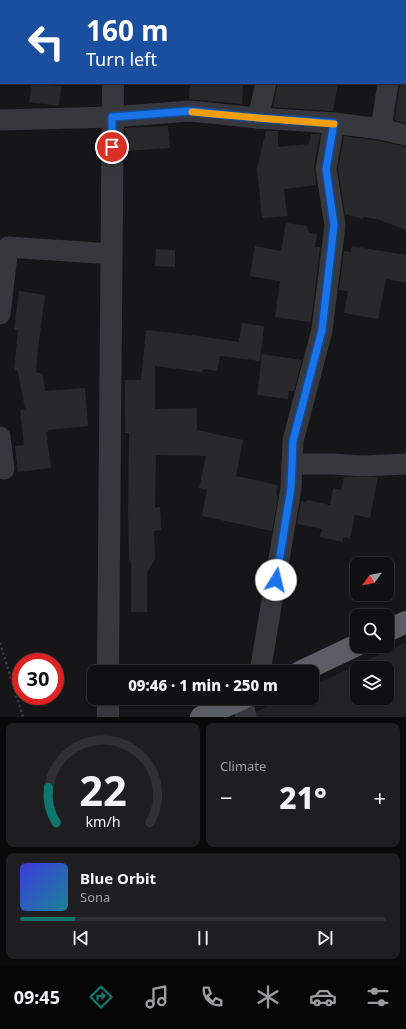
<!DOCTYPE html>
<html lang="en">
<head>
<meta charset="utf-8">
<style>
  :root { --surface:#101012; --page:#1e1e20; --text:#f1f3f6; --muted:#9c9d9f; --line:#303032; --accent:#0f766e }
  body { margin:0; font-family:"Noto Sans",sans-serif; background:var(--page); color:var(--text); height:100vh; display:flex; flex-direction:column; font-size:15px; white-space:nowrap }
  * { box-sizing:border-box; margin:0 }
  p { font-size:13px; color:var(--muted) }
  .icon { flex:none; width:22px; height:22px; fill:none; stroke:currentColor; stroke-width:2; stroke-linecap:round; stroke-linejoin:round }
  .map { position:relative; height:717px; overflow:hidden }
  .drawer { display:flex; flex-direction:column; gap:6px; padding:6px; background:#09090a; flex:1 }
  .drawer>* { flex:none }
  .top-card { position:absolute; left:0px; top:0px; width:406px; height:84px; box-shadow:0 1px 3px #0004,0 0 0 1px var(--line); background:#1a4fa0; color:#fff; overflow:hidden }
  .needle { width:26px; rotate:237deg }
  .controls { position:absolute; left:350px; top:557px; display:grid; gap:8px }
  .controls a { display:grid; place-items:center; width:44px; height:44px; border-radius:8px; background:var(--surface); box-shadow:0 1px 3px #0004,0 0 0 1px var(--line); font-size:20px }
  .speed { position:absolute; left:12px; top:653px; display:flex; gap:8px; font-size:20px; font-weight:700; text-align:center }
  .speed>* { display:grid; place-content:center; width:52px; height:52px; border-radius:50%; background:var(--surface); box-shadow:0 1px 3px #0004,0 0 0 1px var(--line); line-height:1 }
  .speed .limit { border:6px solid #d22; background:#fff; color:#111 }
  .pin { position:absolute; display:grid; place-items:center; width:34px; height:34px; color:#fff; margin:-17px; border:2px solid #fff; border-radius:50%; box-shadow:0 1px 4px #0007 }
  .me { position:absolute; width:44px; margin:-22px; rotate:9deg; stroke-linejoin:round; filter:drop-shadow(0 0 3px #0008) }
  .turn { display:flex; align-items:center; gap:14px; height:84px; padding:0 20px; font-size:18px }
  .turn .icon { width:52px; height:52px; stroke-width:2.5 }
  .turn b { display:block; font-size:28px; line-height:34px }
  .big { font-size:30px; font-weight:800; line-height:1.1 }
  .drawer .widget { flex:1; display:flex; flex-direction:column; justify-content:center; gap:6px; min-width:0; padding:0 14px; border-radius:8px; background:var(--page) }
  .drawer .dial { align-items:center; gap:0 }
  .dial svg { height:104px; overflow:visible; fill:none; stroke:var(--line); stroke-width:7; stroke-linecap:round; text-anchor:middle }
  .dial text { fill:var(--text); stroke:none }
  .song { display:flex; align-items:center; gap:12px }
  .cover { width:48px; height:48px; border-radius:6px; background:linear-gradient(135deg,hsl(240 70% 55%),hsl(190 70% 35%)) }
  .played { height:4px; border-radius:2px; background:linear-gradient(90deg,var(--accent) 15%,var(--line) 15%) }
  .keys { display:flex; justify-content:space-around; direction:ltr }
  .heat { display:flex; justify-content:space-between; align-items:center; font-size:22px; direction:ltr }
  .drawer .tiles { flex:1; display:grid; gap:6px; grid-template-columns:1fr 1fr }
  .widget:last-child { grid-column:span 2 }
  .trip { position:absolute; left:87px; top:665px; width:232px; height:40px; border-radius:8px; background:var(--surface); box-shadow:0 1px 3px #0004,0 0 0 1px var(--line); font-weight:800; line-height:40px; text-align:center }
  .tab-bar { display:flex; height:64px; justify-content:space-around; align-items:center; background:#060607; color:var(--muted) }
  .tab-bar .icon { width:28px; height:28px }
  .tab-bar .selected { color:var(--accent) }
  .tab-bar b { font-size:18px; color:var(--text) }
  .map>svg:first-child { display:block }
  .built { fill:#222225; fill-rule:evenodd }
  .building { fill:#29292c }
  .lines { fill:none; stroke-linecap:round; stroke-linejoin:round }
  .path { stroke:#3d3f44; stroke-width:2.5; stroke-dasharray:2 3; stroke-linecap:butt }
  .minor { stroke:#37383d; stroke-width:21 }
  .tertiary { stroke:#37383d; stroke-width:22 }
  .trunk { stroke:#5b5e65; stroke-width:22 }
  .route-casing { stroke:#114b97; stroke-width:10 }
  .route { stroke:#1a73e8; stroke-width:7 }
  .slow { stroke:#f59e0b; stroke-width:7 }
</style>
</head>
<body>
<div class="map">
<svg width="406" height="717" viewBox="0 0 406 717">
  <rect width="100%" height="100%" fill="#161618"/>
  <path class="built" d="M406 642V717H246L285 698H312V686ZM357 668H387V698H357Z"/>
  <g class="building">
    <path d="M405 62H406V123L395 120 400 83H405Z"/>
    <path d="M32 83 61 86 59 106 29 102Z"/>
    <path d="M190 83H243L242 104 189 99Z"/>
    <path d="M278 83H338L333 111 273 107Z"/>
    <path d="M168 126 170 148 126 151 125 128Z"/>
    <path d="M266 131H278V147L309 144 311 134H320L314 167 316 185 284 189 287 216 262 218 257 168Z"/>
    <path d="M344 136 379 141 406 147V230L377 219 363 217V219L345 214 338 169Z"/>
    <path d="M286 223 307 226 309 233 317 234 315 247H320L311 322 275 317 280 281 250 276 255 246 281 251Z"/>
    <path d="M352 246 406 255V283L386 279 378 319 344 313 348 291 339 290 344 251 351 252Z"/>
    <path d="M156 249 175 250V267L155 266Z"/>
    <path d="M19 291 45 295 38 349 36 372 43 374 45 391 85 388 88 426 48 430V432H46L51 468 18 472 15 446 24 445 20 410 25 409 18 371 14 370 18 330H14Z"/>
    <path d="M242 323 264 326 260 361 220 356 217 371 205 369 201 372 155 366V409L197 408V430L243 440 236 476 278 485 276 495 278 496 272 531 202 516 207 490 199 488 206 456 156 455 155 508 160 507 161 530 154 531 155 559 147 573V612H131V562L129 559 128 512 129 433H125V380H141L146 330 199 336 239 342Z"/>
    <path d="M262 354 302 360 294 391H289L288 399 257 395Z"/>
    <path d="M344 477H378L370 518 355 515 350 539 344 537 342 542 320 537 322 529 297 524 301 501 306 502 307 500 330 505 333 488 341 490Z"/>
  </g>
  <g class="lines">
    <path class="path" d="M0 643 23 717"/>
    <g class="minor">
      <path d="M283 1V0"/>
      <path d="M258 118 266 83"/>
      <path d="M0 120 112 117 190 111 258 118 334 123 381 129 406 135"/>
      <path d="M381 129 388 83"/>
      <path d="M0 314 8 247 112 254"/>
      <path d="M0 437 4 469"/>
      <path d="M292 464H332L364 466 406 464"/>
      <path d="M260 672 291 488 293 441 322 330 335 225 326 169 334 123"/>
      <path d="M242 699 246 717"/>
    </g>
    <g class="tertiary">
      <path d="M112 0V1"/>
      <path d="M108 672 113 83"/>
      <path d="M108 717V698"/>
    </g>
    <g class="trunk">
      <path d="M387 631 406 622"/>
      <path d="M300 672 357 645"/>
      <path d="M201 717 244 698"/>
    </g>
  </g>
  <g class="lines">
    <g class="route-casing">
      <path id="route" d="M112 147V117L190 111 258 118 334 123 326 169 334 225 322 330 293 441 291 488 276 580"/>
    </g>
    <use href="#route" class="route"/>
    <path class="slow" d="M192 112 258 118 334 124"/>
  </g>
</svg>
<div class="controls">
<a><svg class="needle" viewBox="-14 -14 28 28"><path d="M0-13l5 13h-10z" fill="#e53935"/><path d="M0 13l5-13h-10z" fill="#9c9d9f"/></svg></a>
<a><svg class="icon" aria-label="search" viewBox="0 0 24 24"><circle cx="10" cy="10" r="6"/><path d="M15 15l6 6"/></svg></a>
<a><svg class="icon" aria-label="layers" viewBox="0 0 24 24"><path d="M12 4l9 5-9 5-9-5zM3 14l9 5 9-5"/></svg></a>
</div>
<div class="speed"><div class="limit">30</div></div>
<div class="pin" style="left:112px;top:147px;background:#d93025"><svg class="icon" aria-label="arrive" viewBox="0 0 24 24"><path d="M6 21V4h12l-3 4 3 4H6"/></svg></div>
<svg class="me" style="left:276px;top:580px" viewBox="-20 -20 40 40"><circle r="19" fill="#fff"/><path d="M0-13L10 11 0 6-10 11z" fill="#1a73e8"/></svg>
<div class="trip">09:46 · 1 min · 250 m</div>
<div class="top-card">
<div class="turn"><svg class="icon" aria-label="left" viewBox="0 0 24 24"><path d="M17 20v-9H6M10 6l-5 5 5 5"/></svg><div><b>160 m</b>Turn left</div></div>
</div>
</div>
<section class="drawer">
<div class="tiles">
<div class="widget dial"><svg viewBox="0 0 100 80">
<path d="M14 69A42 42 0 1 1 86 69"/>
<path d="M14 69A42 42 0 0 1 8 42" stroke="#0f766e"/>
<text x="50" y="56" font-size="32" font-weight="700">22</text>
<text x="50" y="72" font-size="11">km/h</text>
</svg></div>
<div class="widget"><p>Climate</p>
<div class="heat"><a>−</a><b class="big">21°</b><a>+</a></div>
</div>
<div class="widget">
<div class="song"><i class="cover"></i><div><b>Blue Orbit</b><p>Sona</p></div></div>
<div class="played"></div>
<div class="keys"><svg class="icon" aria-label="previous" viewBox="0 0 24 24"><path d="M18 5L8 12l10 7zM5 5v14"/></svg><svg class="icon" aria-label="pause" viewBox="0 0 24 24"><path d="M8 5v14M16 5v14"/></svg><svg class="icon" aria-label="next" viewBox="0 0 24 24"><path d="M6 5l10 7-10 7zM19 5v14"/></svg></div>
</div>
</div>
</section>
<nav class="tab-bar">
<b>09:45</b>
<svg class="icon selected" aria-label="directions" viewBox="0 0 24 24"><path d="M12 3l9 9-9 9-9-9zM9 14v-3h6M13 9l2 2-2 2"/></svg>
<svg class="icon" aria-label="music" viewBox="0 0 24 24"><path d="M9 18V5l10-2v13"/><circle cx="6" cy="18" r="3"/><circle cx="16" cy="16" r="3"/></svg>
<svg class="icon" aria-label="phone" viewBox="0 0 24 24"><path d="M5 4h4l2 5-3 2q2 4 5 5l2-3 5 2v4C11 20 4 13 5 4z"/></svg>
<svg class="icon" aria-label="climate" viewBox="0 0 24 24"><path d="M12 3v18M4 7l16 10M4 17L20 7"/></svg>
<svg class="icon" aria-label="car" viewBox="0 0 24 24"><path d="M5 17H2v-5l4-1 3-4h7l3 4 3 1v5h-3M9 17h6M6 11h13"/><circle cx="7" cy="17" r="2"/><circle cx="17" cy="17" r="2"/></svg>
<svg class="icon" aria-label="filters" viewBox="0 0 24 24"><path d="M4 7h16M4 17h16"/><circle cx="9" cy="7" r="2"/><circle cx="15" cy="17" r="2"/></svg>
</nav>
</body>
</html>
